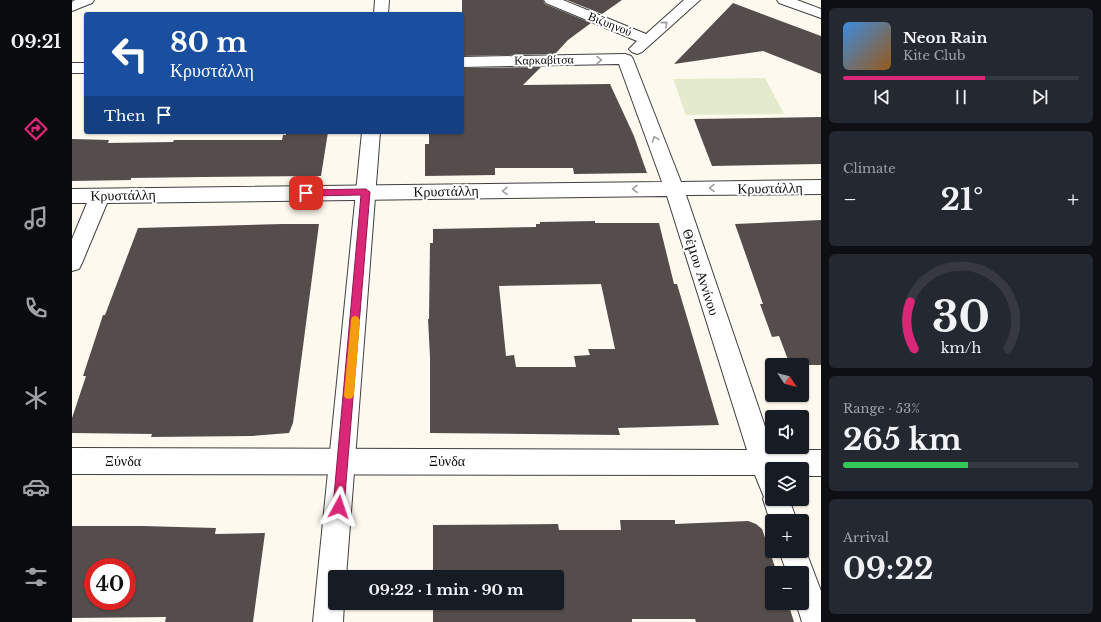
<!DOCTYPE html>
<html lang="en">
<head>
<meta charset="utf-8">
<style>
  :root { --surface:#171b24; --page:#242831; --text:#f1f3f6; --muted:#9ea1a6; --line:#363941; --accent:#db2777 }
  body { margin:0; font-family:"Libre Baskerville",serif; background:var(--page); color:var(--text); height:100vh; display:flex; flex-direction:column; font-size:15px; white-space:nowrap }
  * { box-sizing:border-box; margin:0 }
  p { font-size:13px; color:var(--muted) }
  .icon { flex:none; width:22px; height:22px; fill:none; stroke:currentColor; stroke-width:2; stroke-linecap:round; stroke-linejoin:round }
  .map { position:relative; flex:1; overflow:hidden }
  .side { display:flex; flex-direction:column; gap:8px; padding:8px; background:#0d0f14; width:280px }
  .side>* { flex:none }
  .top-card { position:absolute; left:12px; top:12px; width:380px; height:122px; border-radius:4px; box-shadow:0 1px 3px #0004; background:#1a4fa0; color:#fff; overflow:hidden }
  .needle { width:26px; rotate:125deg }
  .tools { position:absolute; left:693px; top:358px; display:grid; gap:8px }
  .tools a { display:grid; place-items:center; width:44px; height:44px; border-radius:4px; background:var(--surface); box-shadow:0 1px 3px #0004; font-size:20px }
  .speed { position:absolute; left:12px; top:558px; display:flex; gap:8px; font-size:20px; font-weight:700; text-align:center }
  .speed>* { display:grid; place-content:center; width:52px; height:52px; border-radius:50%; background:var(--surface); box-shadow:0 1px 3px #0004; line-height:1 }
  .speed .limit { border:6px solid #d22; background:#fff; color:#111 }
  .pin { position:absolute; display:grid; place-items:center; width:34px; height:34px; color:#fff; margin:-17px; border-radius:8px; box-shadow:0 2px 6px #0006 }
  .me { position:absolute; width:44px; margin:-22px; rotate:5deg; stroke-linejoin:round; filter:drop-shadow(0 0 3px #0008) }
  .turn { display:flex; align-items:center; gap:14px; height:84px; padding:0 20px; font-size:18px }
  .turn .icon { width:52px; height:52px; stroke-width:2.5 }
  .turn b { display:block; font-size:28px; line-height:34px }
  .then { display:flex; align-items:center; height:38px; padding:0 20px; background:#0003; gap:8px; font-size:15px }
  .big { font-size:30px; font-weight:700; line-height:1.1 }
  .side .card { flex:1; display:flex; flex-direction:column; justify-content:center; gap:6px; min-width:0; padding:0 14px; border-radius:6px; background:var(--page) }
  .side .dial { align-items:center; gap:0 }
  .dial svg { height:104px; overflow:visible; fill:none; stroke:var(--line); stroke-width:7; stroke-linecap:round; text-anchor:middle }
  .dial text { fill:var(--text); stroke:none }
  .song { display:flex; align-items:center; gap:12px }
  .cover { width:48px; height:48px; border-radius:6px; background:linear-gradient(135deg,hsl(210 70% 55%),hsl(30 70% 35%)) }
  .played { height:4px; border-radius:2px; background:linear-gradient(90deg,var(--accent) 60%,var(--line) 60%) }
  .keys { display:flex; justify-content:space-around; direction:ltr }
  .heat { display:flex; justify-content:space-between; align-items:center; font-size:22px; direction:ltr }
  .charge { height:6px; border-radius:3px; background:linear-gradient(90deg,#34c759 53%,var(--line) 0) }
  .trip { position:absolute; left:256px; top:570px; width:236px; height:40px; border-radius:4px; background:var(--surface); box-shadow:0 1px 3px #0004; font-weight:700; line-height:40px; text-align:center }
  main { display:flex; flex:1; min-height:0 }
  .dock { display:flex; flex-direction:column; width:72px; justify-content:space-around; align-items:center; background:#090b0e; color:var(--muted) }
  .dock .icon { width:28px; height:28px }
  .dock .current { color:var(--accent) }
  .dock b { font-size:18px; color:var(--text) }
  .map>svg:first-child { display:block }
  .pitch { fill:#e4ebcd }
  .building { fill:#544d4b; fill-rule:evenodd }
  .lines { fill:none; stroke-linecap:round; stroke-linejoin:round }
  .minor-casing { stroke:#404040; stroke-width:2 }
  .tertiary-casing { stroke:#404040; stroke-width:2 }
  .minor { fill:#fff; fill-rule:evenodd }
  .tertiary { fill:#fff; fill-rule:evenodd }
  .oneway { stroke:#9e9e9e }
  .route { fill:#db2777; stroke:#8e194d }
  .slow { fill:#f59e0b }
  .labels { text-anchor:middle; stroke-width:4; stroke-linejoin:round; paint-order:stroke }
  .far-street-label { font-size:12px; fill:#0d0d0d; stroke:#fff }
  .street-label { font-size:14px; fill:#0d0d0d; stroke:#fff }
</style>
</head>
<body>
<main>
<nav class="dock">
<b>09:21</b>
<svg class="icon current" aria-label="directions" viewBox="0 0 24 24"><path d="M12 3l9 9-9 9-9-9zM9 14v-3h6M13 9l2 2-2 2"/></svg>
<svg class="icon" aria-label="music" viewBox="0 0 24 24"><path d="M9 18V5l10-2v13"/><circle cx="6" cy="18" r="3"/><circle cx="16" cy="16" r="3"/></svg>
<svg class="icon" aria-label="phone" viewBox="0 0 24 24"><path d="M5 4h4l2 5-3 2q2 4 5 5l2-3 5 2v4C11 20 4 13 5 4z"/></svg>
<svg class="icon" aria-label="climate" viewBox="0 0 24 24"><path d="M12 3v18M4 7l16 10M4 17L20 7"/></svg>
<svg class="icon" aria-label="car" viewBox="0 0 24 24"><path d="M5 17H2v-5l4-1 3-4h7l3 4 3 1v5h-3M9 17h6M6 11h13"/><circle cx="7" cy="17" r="2"/><circle cx="17" cy="17" r="2"/></svg>
<svg class="icon" aria-label="filters" viewBox="0 0 24 24"><path d="M4 7h16M4 17h16"/><circle cx="9" cy="7" r="2"/><circle cx="15" cy="17" r="2"/></svg>
</nav>
<div class="map">
<svg width="749" height="622" viewBox="0 0 749 622">
  <rect width="100%" height="100%" fill="#fdf9ef"/>
  <path class="pitch" d="M693 78 712 114 614 115 601 79Z"/>
  <g class="building">
    <path d="M390 0H471L473 4 519 23 496 40 483 54 390 56Z"/>
    <path d="M495 0H550L530 14Z"/>
    <path d="M661 3 749 36V74L691 51 602 64Z"/>
    <path d="M469 67 451 85 538 84 562 136 575 173 502 174 501 168H423V175L353 176V144H357V132H390V68Z"/>
    <path d="M749 117V164L640 166 622 119Z"/>
    <path d="M214 132H256L249 176 131 177 59 178V180L0 181V139L37 140 36 143 101 142 102 140H210L211 135H214Z"/>
    <path d="M749 220V365H718L707 336 700 337 688 304H691L663 224Z"/>
    <path d="M523 221V223H587L602 284H605L647 425 546 428 548 435 358 433V357L356 319H357L358 243H361V229L464 227V224H468V222ZM529 284 543 349H516L518 355 502 356 504 367H444L442 355 434 356 427 286Z"/>
    <path d="M211 224H247L221 423 217 433 180 436 79 437 80 434 0 433V418L14 376H11L31 315H33L66 228Z"/>
    <path d="M548 520H603V524L676 521 684 524 690 529 705 573H700V603H716L722 622H624L623 619H560V622H361V603H485V577H361V525L486 524 487 530H549Z"/>
    <path d="M0 526H70L144 528 143 534 193 533 181 622H93L94 617 0 618ZM21 567H55V601H21Z"/>
  </g>
  <g class="lines">
    <g class="minor-casing">
      <g id="minor">
        <path d="M3 0H22L20 3 0 11V2Z"/>
        <path d="M472 0H491L574 34 612 0H628L570 52 565 54 560 52 557 49 565 41 474 3Z"/>
        <path d="M705 0H725L749 9V18L707 3Z"/>
        <path d="M553 54 559 56 561 59 609 182 749 180V194L614 195 701 450H749V476H730V469H700V499H717L725 521H700V527L691 499 692 497 683 475 0 474V448L675 450 595 196 35 203 10 263 7 269 0 271V239L15 203H0V189L590 182 547 64 390 67V57Z"/>
        <rect x="0" y="63" width="14" height="10"/>
        <path d="M730 541 749 591V622H730L724 603H730V573H715L707 551H730Z"/>
      </g>
    </g>
    <g class="tertiary-casing">
      <g id="tertiary">
        <path d="M303 0H317L316 14H302Z"/>
        <path d="M290 132H308L274 577H263V603H272L271 622H241Z"/>
      </g>
    </g>
    <use href="#minor" class="minor"/>
    <use href="#tertiary" class="tertiary"/>
  </g>
  <defs><path id="oneway-chevron" d="M-2-3.5L2.5 0L-2 3.5" fill="none" stroke-width="1.6" stroke-linecap="round" stroke-linejoin="round"/></defs>
  <g class="oneway">
    <use href="#oneway-chevron" transform="translate(593 24) rotate(-41)"/>
    <use href="#oneway-chevron" transform="translate(527 60) rotate(-1)"/>
    <use href="#oneway-chevron" transform="translate(583 139) rotate(-110)"/>
    <use href="#oneway-chevron" transform="translate(640 188) rotate(179)"/>
    <use href="#oneway-chevron" transform="translate(563 189) rotate(179)"/>
    <use href="#oneway-chevron" transform="translate(433 191) rotate(179)"/>
  </g>
  <path class="route" d="M294 189 298 192 272 507 271 511 267 513 263 511 261 507 289 195 234 196 230 193 234 190Z"/>
  <path class="slow" d="M283 316 286 317 288 320 282 395 280 398 277 399 273 398 272 395 279 320 280 317Z"/>
  <g class="labels">
    <g class="far-street-label">
      <text transform="translate(538 24) rotate(22)" y="4">Βιζυηνού</text>
      <text transform="translate(472 60) rotate(-1)" y="4">Καρκαβίτσα</text>
    </g>
    <g class="street-label">
      <text transform="translate(698 188) rotate(-1)" y="5">Κρυστάλλη</text>
      <text transform="translate(374 191) rotate(-1)" y="5">Κρυστάλλη</text>
      <text transform="translate(51 195) rotate(-1)" y="5">Κρυστάλλη</text>
      <text transform="translate(629 272) rotate(72)" y="5">Θέμου Αννίνου</text>
      <text x="51" y="466">Ξύνδα</text>
      <text x="375" y="466">Ξύνδα</text>
    </g>
  </g>
</svg>
<div class="tools">
<a><svg class="needle" viewBox="-14 -14 28 28"><path d="M0-13l5 13h-10z" fill="#e53935"/><path d="M0 13l5-13h-10z" fill="#9ea1a6"/></svg></a>
<a><svg class="icon" aria-label="sound" viewBox="0 0 24 24"><path d="M4 9h4l5-4v14l-5-4H4zM17 9q2 3 0 6"/></svg></a>
<a><svg class="icon" aria-label="layers" viewBox="0 0 24 24"><path d="M12 4l9 5-9 5-9-5zM3 14l9 5 9-5"/></svg></a>
<a>+</a>
<a>−</a>
</div>
<div class="speed"><div class="limit">40</div></div>
<div class="pin" style="left:234px;top:193px;background:#d93025"><svg class="icon" aria-label="arrive" viewBox="0 0 24 24"><path d="M6 21V4h12l-3 4 3 4H6"/></svg></div>
<svg class="me" style="left:267px;top:507px" viewBox="-20 -20 40 40"><path d="M0-17L14 15 0 8-14 15z" fill="#db2777" stroke="#fff" stroke-width="4"/></svg>
<div class="trip">09:22 · 1 min · 90 m</div>
<div class="top-card">
<div class="turn"><svg class="icon" aria-label="left" viewBox="0 0 24 24"><path d="M17 20v-9H6M10 6l-5 5 5 5"/></svg><div><b>80 m</b>Κρυστάλλη</div></div>
<div class="then">Then<svg class="icon" aria-label="arrive" viewBox="0 0 24 24"><path d="M6 21V4h12l-3 4 3 4H6"/></svg></div>
</div>
</div>
<section class="side">
<div class="card">
<div class="song"><i class="cover"></i><div><b>Neon Rain</b><p>Kite Club</p></div></div>
<div class="played"></div>
<div class="keys"><svg class="icon" aria-label="previous" viewBox="0 0 24 24"><path d="M18 5L8 12l10 7zM5 5v14"/></svg><svg class="icon" aria-label="pause" viewBox="0 0 24 24"><path d="M8 5v14M16 5v14"/></svg><svg class="icon" aria-label="next" viewBox="0 0 24 24"><path d="M6 5l10 7-10 7zM19 5v14"/></svg></div>
</div>
<div class="card"><p>Climate</p>
<div class="heat"><a>−</a><b class="big">21°</b><a>+</a></div>
</div>
<div class="card dial"><svg viewBox="0 0 100 80">
<path d="M14 69A42 42 0 1 1 86 69"/>
<path d="M14 69A42 42 0 0 1 11 33" stroke="#db2777"/>
<text x="50" y="56" font-size="32" font-weight="700">30</text>
<text x="50" y="72" font-size="11">km/h</text>
</svg></div>
<div class="card"><p>Range · 53%</p><b class="big">265 km</b><div class="charge"></div></div>
<div class="card"><p>Arrival</p><b class="big">09:22</b></div>
</section>
</main>
</body>
</html>
